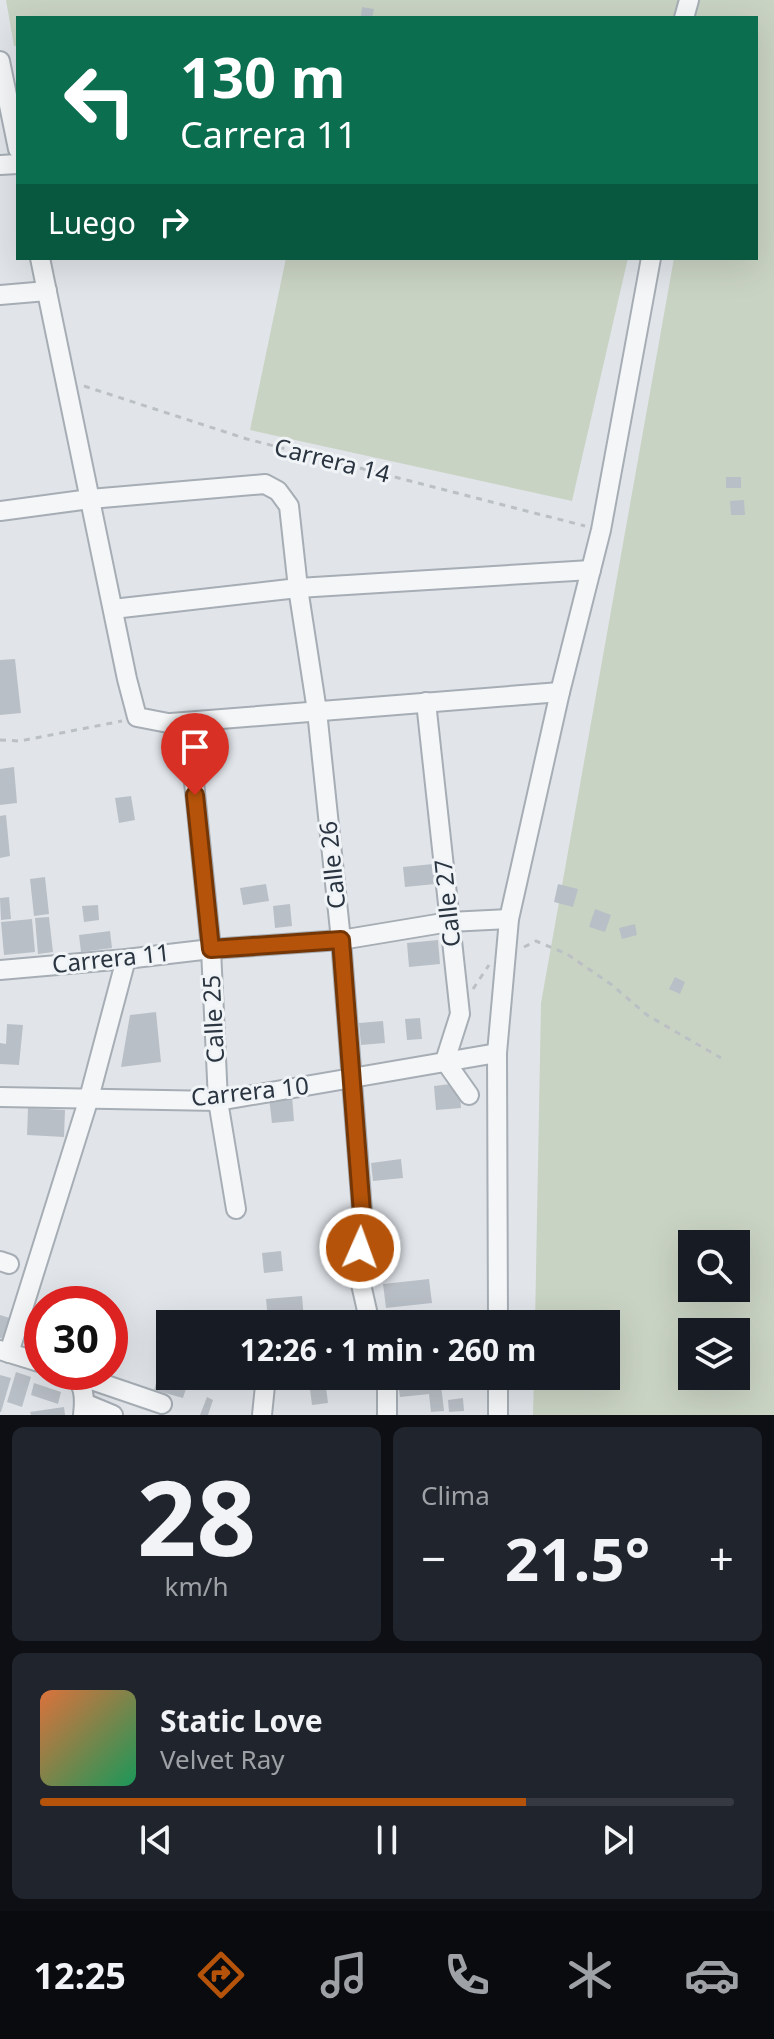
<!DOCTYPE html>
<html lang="es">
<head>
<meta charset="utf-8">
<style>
  :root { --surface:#171b24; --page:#20242c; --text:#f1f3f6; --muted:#9ea1a6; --line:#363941; --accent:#b45309 }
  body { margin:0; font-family:"Noto Sans",sans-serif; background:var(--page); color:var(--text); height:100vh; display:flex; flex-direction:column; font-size:30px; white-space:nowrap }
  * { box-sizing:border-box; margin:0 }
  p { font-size:26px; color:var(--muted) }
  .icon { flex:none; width:44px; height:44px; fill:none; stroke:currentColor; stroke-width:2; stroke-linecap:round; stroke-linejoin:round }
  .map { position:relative; height:1415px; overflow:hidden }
  .details { display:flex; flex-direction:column; gap:12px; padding:12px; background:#0d0f14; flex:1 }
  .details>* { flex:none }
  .top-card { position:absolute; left:16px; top:16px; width:742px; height:244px; border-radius:0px; box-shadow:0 8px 32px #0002; background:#0b6e4f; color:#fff; overflow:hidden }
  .buttons { position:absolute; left:678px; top:1230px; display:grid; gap:16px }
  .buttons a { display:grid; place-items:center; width:72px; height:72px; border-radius:0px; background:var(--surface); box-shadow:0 8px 32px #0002; font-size:40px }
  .speed { position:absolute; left:24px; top:1286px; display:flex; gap:16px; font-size:40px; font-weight:700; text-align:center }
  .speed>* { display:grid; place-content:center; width:104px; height:104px; border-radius:50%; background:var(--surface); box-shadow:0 8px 32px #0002; line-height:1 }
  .speed .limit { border:12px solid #d22; background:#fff; color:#111 }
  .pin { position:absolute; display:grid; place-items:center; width:68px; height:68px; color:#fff; margin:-82px -34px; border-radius:50% 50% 50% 0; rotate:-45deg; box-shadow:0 0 8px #0007 }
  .pin .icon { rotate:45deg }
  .me { position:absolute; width:88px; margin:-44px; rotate:2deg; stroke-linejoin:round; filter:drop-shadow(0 0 6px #0008) }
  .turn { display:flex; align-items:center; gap:28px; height:168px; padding:0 32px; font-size:36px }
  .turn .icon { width:104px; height:104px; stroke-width:2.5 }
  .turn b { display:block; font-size:56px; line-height:68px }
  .then { display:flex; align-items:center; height:76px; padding:0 32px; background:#0003; gap:16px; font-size:30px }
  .big { font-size:60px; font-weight:700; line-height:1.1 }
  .details .card { flex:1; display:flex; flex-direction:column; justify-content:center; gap:12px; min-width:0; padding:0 28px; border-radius:12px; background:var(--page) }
  .details .dial { align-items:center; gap:0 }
  .dial b { font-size:104px; line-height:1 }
  .song { display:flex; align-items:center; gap:24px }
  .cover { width:96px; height:96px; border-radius:12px; background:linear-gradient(135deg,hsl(20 70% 55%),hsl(150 70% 35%)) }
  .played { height:8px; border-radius:4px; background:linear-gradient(90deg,var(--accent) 70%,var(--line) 70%) }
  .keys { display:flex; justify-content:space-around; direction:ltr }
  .heat { display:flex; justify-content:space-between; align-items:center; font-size:44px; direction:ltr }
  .details .tiles { flex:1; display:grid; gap:12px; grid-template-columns:1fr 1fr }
  .card:last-child { grid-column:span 2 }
  .trip { position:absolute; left:156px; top:1310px; width:464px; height:80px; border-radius:0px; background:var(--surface); box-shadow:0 8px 32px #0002; font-weight:700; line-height:80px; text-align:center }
  .menu { display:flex; height:128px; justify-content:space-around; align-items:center; background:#090b0e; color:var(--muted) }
  .menu .icon { width:56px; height:56px }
  .menu .selected { color:var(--accent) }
  .menu b { font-size:36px; color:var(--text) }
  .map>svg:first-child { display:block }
  .green { fill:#c9d3c3; fill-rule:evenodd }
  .building { fill:#b9bfc6 }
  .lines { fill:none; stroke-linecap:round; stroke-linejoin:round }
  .minor-casing { stroke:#a6adb4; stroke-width:22 }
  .path { stroke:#bbc0c5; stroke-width:3; stroke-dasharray:6 6; stroke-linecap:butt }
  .minor { stroke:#f4f6f8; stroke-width:18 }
  .route-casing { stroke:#753606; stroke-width:20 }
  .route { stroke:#b45309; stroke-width:14 }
  .labels { text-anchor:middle; stroke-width:6; stroke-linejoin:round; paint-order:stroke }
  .street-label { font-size:24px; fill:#2a3541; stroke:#f1f4f7 }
</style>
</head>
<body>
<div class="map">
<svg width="774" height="1415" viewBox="0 0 774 1415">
  <rect width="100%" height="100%" fill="#e1e5ea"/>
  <g class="green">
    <path d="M6 0H774V1415H533L534 1376H606V1324H535L541 1003 674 258H756V18H18V46H14ZM692 1244H736V1288H692ZM692 1332H736V1376H692Z"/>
    <path d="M286 258H628L572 501 250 430Z"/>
  </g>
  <g class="building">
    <path d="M362 7 374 9 372 18 361 16Z"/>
    <rect x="726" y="477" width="15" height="11"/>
    <path d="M744 500 745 515H731L730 501Z"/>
    <path d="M15 659 21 713 0 715V660Z"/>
    <path d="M14 767 17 803 0 805V769Z"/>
    <path d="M131 796 135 820 119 823 115 798Z"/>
    <path d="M6 815 10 856 0 858V816Z"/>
    <path d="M433 864 435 884 405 887 403 867Z"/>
    <path d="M45 877 49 914 34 916 30 879Z"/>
    <path d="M266 884 269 901 243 905 240 888Z"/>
    <path d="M558 884 578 889 573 907 554 902Z"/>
    <path d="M9 897 11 919 1 920 0 898Z"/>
    <path d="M290 904 292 926 275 928 273 906Z"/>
    <path d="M98 905 99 920 84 922 82 906Z"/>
    <path d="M595 909 611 915 605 932 589 927Z"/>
    <path d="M49 917 53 952 38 954 35 918Z"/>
    <path d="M32 919 35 952 4 955 1 922Z"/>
    <path d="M635 924 637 935 622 939 619 928Z"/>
    <path d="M110 931 112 948 81 952 79 935Z"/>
    <path d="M438 940 440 964 409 967 407 943Z"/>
    <path d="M675 977 685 982 680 994 669 989Z"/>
    <path d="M156 1012 161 1062 121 1067 130 1015Z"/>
    <path d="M420 1018 422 1039 407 1040 405 1019Z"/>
    <path d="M383 1021 385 1043 361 1045 359 1023Z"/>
    <path d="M7 1024 23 1025 19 1065 0 1064V1043L6 1044Z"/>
    <path d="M459 1083 461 1108 436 1110 434 1086Z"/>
    <path d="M292 1096 294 1121 272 1123 269 1098Z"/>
    <path d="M28 1108 65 1110 64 1137 27 1135Z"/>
    <path d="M401 1159 403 1178 373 1181 371 1163Z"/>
    <path d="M281 1251 283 1271 264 1273 262 1253Z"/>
    <path d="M429 1279 432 1303 386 1308 383 1284Z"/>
    <path d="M302 1296 304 1319 268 1322 266 1299Z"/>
    <path d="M0 1315 13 1319 7 1340 0 1338Z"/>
    <path d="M175 1317 196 1323V1324H173Z"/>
    <path d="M110 1327H112L115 1350 110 1351Z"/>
    <path d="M169 1336 170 1376H190L183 1398 154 1390Z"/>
    <path d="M16 1372 31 1377 22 1407 7 1402Z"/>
    <path d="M0 1375 11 1378 1 1412H0Z"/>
    <path d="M323 1376H364V1378L324 1382Z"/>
    <path d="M397 1376H440L444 1411 431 1412 429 1394 400 1397Z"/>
    <path d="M34 1383 61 1392 58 1404 31 1395Z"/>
    <path d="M326 1387 328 1403 312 1405 310 1389Z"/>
    <path d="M207 1397 213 1400 208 1415H200Z"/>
    <path d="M463 1398 464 1411 449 1412 448 1400Z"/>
    <path d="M64 1407 65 1415H31L30 1412Z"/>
  </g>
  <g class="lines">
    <g class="minor-casing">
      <g id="minor">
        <path d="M684 18 689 0"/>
        <path d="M0 61 18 149"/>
        <path d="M0 165 18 164"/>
        <path d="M40 258 127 679 137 717 168 723 189 733 211 949 218 1101 236 1209"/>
        <path d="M0 295 47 291"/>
        <path d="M0 511 90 499 265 484 278 491 289 506 298 588 317 711 341 940 362 1210 361 1284 370 1324"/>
        <path d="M113 609 298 588 591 570"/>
        <path d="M426 702 460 1014 445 1061 469 1095"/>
        <path d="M171 723 560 692"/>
        <path d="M0 970 126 959 211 949 341 940 449 922 509 919"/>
        <path d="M0 1097 218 1101 497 1053"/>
        <path d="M0 1261 9 1264"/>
        <path d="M498 1324 497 1053 509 919 560 692 601 530 651 258"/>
        <path d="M0 1350 42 1363"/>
        <path d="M9 1353 89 1098 126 959"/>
        <path d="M69 1372C85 1381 85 1398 83 1415"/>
        <path d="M74 1374 162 1404"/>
        <path d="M387 1376V1415"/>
        <path d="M84 1403 113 1415"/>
        <path d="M262 1415 266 1376"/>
        <path d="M498 1415V1376"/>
      </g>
    </g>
    <g class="path">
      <path d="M84 386 247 439 585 526"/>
      <path d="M0 740 20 741 122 721"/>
      <path d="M524 947 536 941 567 954 612 985 647 1015 721 1058"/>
      <path d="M473 989 489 965"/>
    </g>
    <use href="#minor" class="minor"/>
  </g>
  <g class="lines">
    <g class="route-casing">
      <path id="route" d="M195 795 211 949 341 940 363 1226 360 1248"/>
    </g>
    <use href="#route" class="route"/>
  </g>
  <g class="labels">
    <g class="street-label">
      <text transform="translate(332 461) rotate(14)" y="8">Carrera 14</text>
      <text transform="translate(333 865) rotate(-96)" y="8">Calle 26</text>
      <text transform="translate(448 903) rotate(-96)" y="8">Calle 27</text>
      <text transform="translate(111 959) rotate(-6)" y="8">Carrera 11</text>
      <text transform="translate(214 1019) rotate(-93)" y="8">Calle 25</text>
      <text transform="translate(250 1092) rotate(-6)" y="8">Carrera 10</text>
    </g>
  </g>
</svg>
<div class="buttons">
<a><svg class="icon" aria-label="search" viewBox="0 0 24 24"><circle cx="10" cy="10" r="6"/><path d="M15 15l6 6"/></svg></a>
<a><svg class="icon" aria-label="layers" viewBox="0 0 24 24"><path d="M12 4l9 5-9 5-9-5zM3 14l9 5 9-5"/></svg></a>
</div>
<div class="speed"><div class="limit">30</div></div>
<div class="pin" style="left:195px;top:795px;background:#d93025"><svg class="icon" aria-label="arrive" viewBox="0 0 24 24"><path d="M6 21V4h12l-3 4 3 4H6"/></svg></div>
<svg class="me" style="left:360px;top:1248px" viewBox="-20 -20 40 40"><circle r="17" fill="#b45309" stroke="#fff" stroke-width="3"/><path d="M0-11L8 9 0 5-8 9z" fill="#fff"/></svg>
<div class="trip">12:26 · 1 min · 260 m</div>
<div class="top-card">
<div class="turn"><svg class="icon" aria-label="left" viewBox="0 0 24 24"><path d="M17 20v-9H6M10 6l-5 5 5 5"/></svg><div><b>130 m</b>Carrera 11</div></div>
<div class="then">Luego<svg class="icon" aria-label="right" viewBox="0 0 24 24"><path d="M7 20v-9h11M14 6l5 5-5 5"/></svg></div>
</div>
</div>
<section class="details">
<div class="tiles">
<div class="card dial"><b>28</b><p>km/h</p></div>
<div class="card"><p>Clima</p>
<div class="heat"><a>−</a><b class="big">21.5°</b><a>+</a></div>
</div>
<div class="card">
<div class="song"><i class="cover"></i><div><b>Static Love</b><p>Velvet Ray</p></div></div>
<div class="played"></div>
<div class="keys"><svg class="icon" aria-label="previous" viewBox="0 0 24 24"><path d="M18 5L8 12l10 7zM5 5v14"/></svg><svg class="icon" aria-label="pause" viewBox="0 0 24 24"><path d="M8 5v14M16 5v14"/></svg><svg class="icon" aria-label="next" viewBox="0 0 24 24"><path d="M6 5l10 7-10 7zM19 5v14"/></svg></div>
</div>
</div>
</section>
<nav class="menu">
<b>12:25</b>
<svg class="icon selected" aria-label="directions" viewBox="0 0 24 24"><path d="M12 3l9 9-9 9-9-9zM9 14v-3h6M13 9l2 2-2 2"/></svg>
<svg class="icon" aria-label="music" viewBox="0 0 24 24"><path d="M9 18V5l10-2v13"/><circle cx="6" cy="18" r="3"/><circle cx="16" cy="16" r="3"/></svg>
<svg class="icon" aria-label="phone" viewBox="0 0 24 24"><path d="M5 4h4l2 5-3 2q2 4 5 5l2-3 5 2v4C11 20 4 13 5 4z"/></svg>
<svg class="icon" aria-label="climate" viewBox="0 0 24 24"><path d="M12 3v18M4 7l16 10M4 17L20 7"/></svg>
<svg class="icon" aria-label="car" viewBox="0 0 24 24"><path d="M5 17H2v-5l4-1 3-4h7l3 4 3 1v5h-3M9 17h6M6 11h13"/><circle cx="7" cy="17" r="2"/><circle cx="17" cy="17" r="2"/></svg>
</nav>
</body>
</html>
